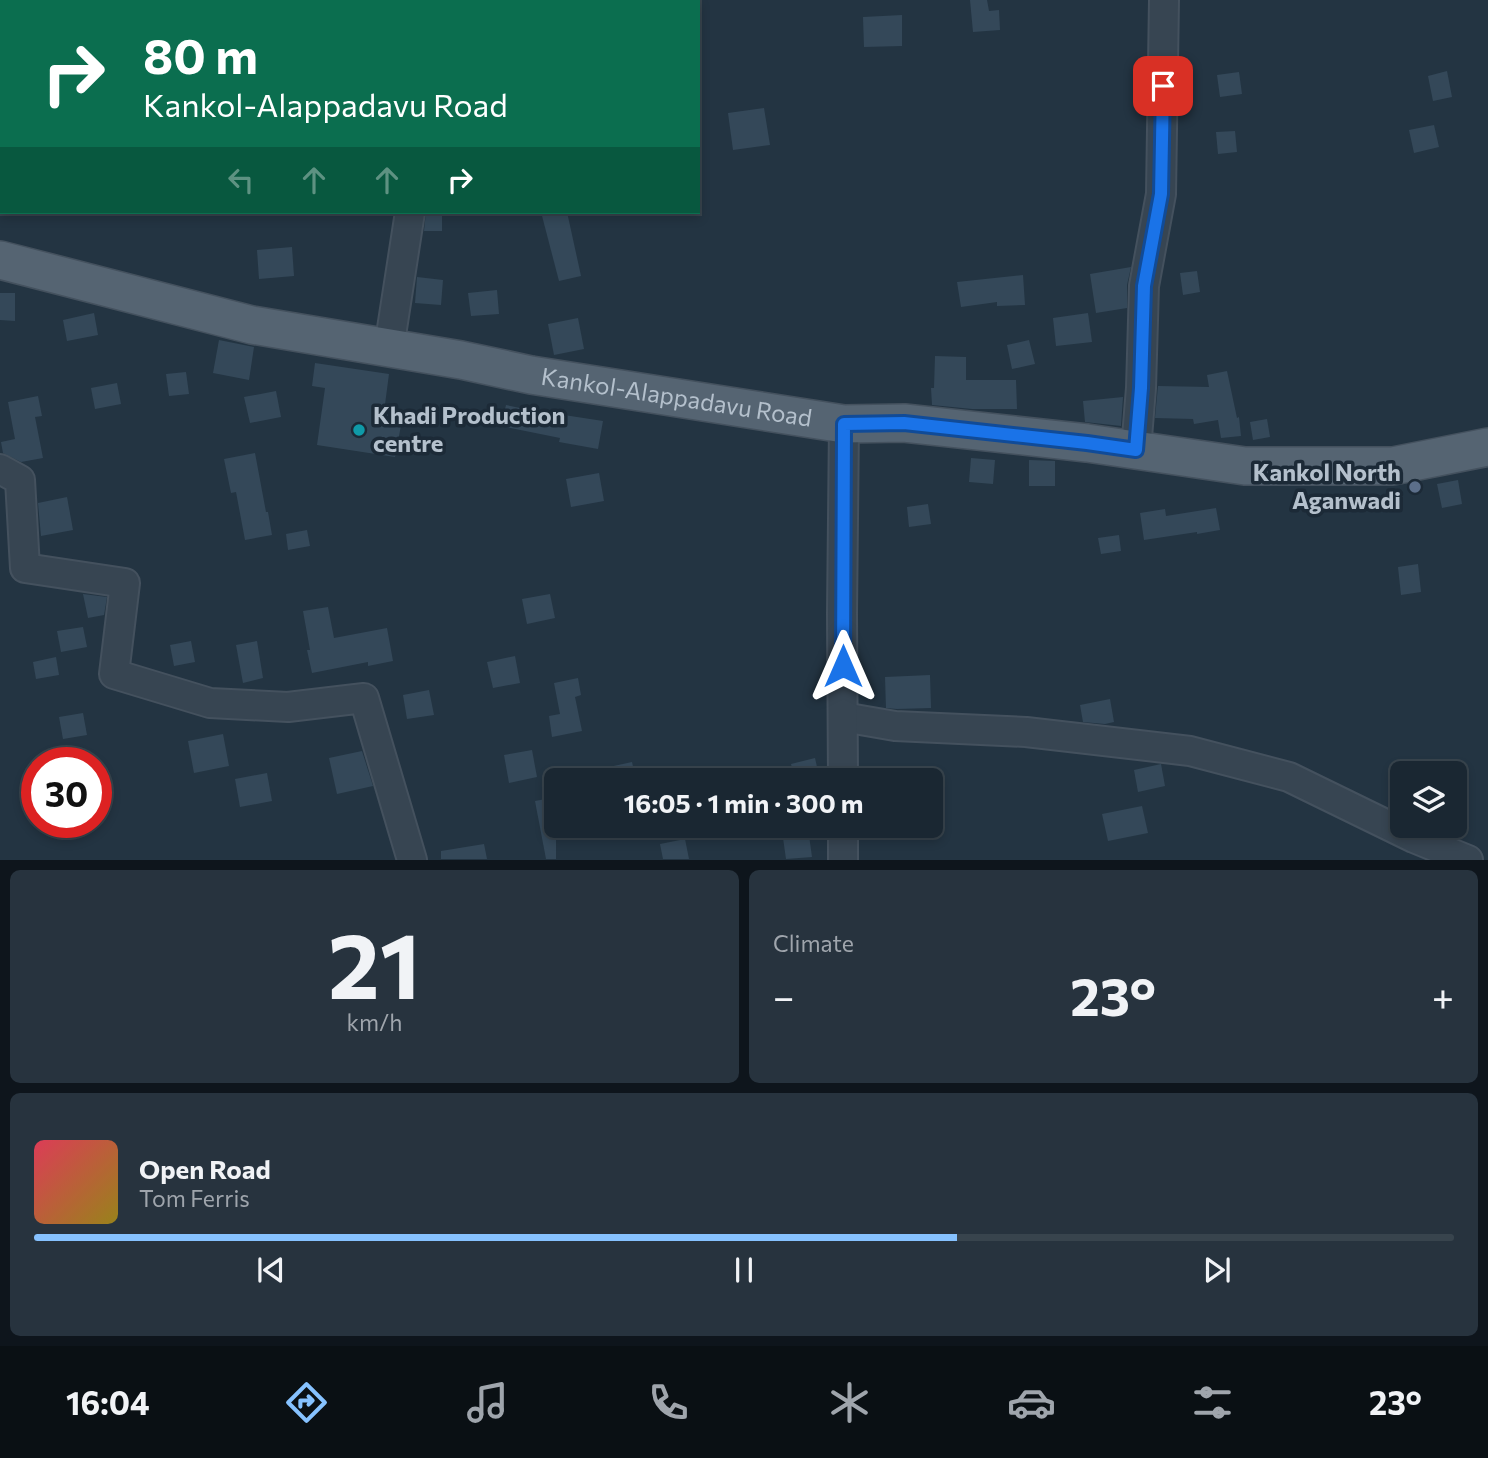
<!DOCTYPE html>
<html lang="en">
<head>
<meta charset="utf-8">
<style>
  :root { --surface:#1a2732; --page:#27333e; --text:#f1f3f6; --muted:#9fa5ac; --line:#38444d; --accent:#86c2ff }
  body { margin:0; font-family:Commissioner,sans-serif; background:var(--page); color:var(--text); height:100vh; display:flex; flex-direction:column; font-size:26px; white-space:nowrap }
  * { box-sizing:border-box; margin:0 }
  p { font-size:23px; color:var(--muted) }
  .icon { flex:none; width:38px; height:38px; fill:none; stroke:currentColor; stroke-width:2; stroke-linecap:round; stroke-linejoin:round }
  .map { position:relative; height:860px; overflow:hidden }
  .sheet { display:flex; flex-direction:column; gap:10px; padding:10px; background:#0e151c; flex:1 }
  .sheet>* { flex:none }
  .guide { position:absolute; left:0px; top:0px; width:700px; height:214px; box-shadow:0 4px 10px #0003,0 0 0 2px var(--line); background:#0b6e4f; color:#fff; overflow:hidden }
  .controls { position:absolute; left:1390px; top:761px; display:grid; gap:14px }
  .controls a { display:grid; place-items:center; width:77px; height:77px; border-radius:10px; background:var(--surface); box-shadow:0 4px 10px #0003,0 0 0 2px var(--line); font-size:35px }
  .speed { position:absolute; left:21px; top:747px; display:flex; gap:14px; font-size:35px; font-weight:700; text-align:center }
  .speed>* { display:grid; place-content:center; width:91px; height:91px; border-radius:50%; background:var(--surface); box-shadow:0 4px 10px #0003,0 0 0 2px var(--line); line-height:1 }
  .speed .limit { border:10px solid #d22; background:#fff; color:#111 }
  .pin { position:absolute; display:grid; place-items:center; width:60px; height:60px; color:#fff; margin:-30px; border-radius:14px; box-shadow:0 4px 10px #0006 }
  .me { position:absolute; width:77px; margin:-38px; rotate:0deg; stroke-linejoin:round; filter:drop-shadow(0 0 5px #0008) }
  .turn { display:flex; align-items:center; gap:24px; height:147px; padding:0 28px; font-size:32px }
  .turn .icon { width:91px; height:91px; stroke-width:2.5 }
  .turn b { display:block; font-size:49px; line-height:60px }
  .lanes { display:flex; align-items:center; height:66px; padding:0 28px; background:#0003; justify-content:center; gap:35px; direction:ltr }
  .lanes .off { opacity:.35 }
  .big { font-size:52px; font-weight:700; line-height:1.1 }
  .sheet .card { flex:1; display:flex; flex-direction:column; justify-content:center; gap:10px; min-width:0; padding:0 24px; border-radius:10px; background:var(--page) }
  .sheet .dial { align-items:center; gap:0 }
  .dial b { font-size:91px; line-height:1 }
  .song { display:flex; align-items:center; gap:21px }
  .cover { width:84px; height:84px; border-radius:10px; background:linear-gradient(135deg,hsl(350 70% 55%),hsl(50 70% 35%)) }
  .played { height:7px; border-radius:4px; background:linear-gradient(90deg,var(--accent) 65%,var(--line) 65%) }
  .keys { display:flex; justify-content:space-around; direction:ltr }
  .heat { display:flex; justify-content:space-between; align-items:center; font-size:38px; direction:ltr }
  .sheet .tiles { flex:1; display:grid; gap:10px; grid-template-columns:1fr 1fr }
  .card:last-child { grid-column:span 2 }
  .trip { position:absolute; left:544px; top:768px; width:399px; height:70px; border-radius:10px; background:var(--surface); box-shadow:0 4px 10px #0003,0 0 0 2px var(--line); font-weight:700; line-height:70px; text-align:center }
  .tab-bar { display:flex; height:112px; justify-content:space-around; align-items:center; background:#0a1014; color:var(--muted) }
  .tab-bar .icon { width:49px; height:49px }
  .tab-bar .selected { color:var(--accent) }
  .tab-bar b { font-size:32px; color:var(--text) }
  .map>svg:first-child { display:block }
  .building { fill:#344859 }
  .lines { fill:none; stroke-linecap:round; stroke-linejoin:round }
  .minor-casing { stroke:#44515e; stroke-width:32 }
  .major-casing { stroke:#44515e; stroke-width:40 }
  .minor { stroke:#374552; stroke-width:28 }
  .major { stroke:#556472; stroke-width:37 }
  .route-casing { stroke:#114b97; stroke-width:18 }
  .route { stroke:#1a73e8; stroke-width:12 }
  .culture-dot { fill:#0f9aa8; stroke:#1c2a37; stroke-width:2.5 }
  .service-dot { fill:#5c6f8a; stroke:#1c2a37; stroke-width:2.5 }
  .labels { text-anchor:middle; stroke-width:7; stroke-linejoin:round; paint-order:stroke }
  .street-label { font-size:24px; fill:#b4c0cc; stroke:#1c2a37 }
  .poi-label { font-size:24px; font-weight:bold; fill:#b4c0cc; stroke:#1c2a37; text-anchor:start }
</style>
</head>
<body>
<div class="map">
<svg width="1488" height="860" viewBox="0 0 1488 860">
  <rect width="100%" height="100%" fill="#233442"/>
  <g class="building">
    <path d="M970 0H987L989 11 999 10 1000 30 973 32Z"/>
    <path d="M902 15V46L864 47 863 17Z"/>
    <path d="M1447 71 1452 97 1433 101 1428 76Z"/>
    <path d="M1239 72 1242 94 1220 97 1217 75Z"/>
    <path d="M764 108 770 145 733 150 728 113Z"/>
    <path d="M1434 125 1439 147 1414 153 1409 130Z"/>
    <path d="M1235 131 1237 152 1218 154 1216 132Z"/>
    <path d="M426 212H442V231H424Z"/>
    <path d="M541 212H567L581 276 559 281Z"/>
    <path d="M292 247 294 276 259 279 257 250Z"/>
    <path d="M1131 267 1127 285V308L1096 313 1090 274Z"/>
    <path d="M1197 271 1200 292 1183 295 1180 273Z"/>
    <path d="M1023 275 1025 305 997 306V302L961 307 957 282Z"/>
    <path d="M417 277 443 280 441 305 415 303Z"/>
    <path d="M497 290 499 314 471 316 468 293Z"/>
    <path d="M0 293H15V321L0 320Z"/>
    <path d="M94 313 98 335 67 341 63 320Z"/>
    <path d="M1088 313 1092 342 1056 346 1053 318Z"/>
    <path d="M578 318 584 349 554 355 548 324Z"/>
    <path d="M219 340 254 347 249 380 213 373Z"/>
    <path d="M1029 340 1035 364 1012 369 1007 345Z"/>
    <path d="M935 356 966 357V380H1016L1017 409H972L932 405 931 388H934Z"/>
    <path d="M315 363 389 374 384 412 403 415 395 457 317 445 325 388 312 386Z"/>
    <path d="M1227 371 1237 418 1239 417 1241 436 1221 438 1218 420 1194 424 1193 419 1155 418 1158 386 1209 387 1207 375Z"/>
    <path d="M186 372 189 394 169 396 166 374Z"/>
    <path d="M117 383 121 404 95 409 91 388Z"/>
    <path d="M276 391 281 417 250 423 244 397Z"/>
    <path d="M38 396 42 416 35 417 43 458 21 462 3 453 1 442 15 439 8 402Z"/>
    <path d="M1123 397 1121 426 1085 422 1083 401Z"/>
    <path d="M506 405 563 417 564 415 603 421 598 449 559 442 560 438 501 426Z"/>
    <path d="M1267 419 1270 437 1253 440 1250 422Z"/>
    <path d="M255 453 266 512H268L272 535 245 540 236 492 231 493 224 459Z"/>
    <path d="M971 458 995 460 993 484 969 482Z"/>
    <path d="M1029 460 1055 461V486H1029Z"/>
    <path d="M599 473 604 501 571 507 566 479Z"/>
    <path d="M1458 480 1462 504 1442 508 1437 484Z"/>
    <path d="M67 497 73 530 41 536 38 503Z"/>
    <path d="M928 504 931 524 909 527 907 507Z"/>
    <path d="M1216 508 1220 530 1197 534V532L1144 540 1140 513 1165 509 1166 516Z"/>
    <path d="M307 530 310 546 288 550 286 534Z"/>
    <path d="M1119 535 1121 551 1101 554 1098 538Z"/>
    <path d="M1418 564 1421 592 1401 595 1398 567Z"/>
    <path d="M83 594 107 597 104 615 88 618Z"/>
    <path d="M550 594 555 618 527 624 522 599Z"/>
    <path d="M328 607 334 638 387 628 393 661 368 666V662L312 673 307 650H310L303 611Z"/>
    <path d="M83 627 87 647 61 652 57 631Z"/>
    <path d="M191 641 195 662 174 666 170 645Z"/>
    <path d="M257 641 263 678 243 683 236 645Z"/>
    <path d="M515 656 520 683 493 688 487 662Z"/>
    <path d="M56 657 59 675 36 679 33 662Z"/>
    <path d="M930 675 931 708 897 709 886 708 885 677Z"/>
    <path d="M578 678 581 695 575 697 582 731 552 737 549 716 560 714 554 683Z"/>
    <path d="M429 690 434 715 407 719 403 695Z"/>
    <path d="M1110 699 1114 722 1105 724 1083 722 1080 705Z"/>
    <path d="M83 713 87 735 63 739 59 717Z"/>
    <path d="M223 734 229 766 194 773 188 741Z"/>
    <path d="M532 750 537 777 509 783 504 755Z"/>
    <path d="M362 751 373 786 337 794 329 758Z"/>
    <path d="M815 758 820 780H795L791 764Z"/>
    <path d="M632 762 636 780H612L609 767Z"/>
    <path d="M1161 764 1165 786 1138 792 1134 770Z"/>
    <path d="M267 773 272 801 240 807 235 779Z"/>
    <path d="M556 797V859H546L535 801Z"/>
    <path d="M1142 806 1148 833 1108 841 1102 814Z"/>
    <path d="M808 828 812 857 786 859 782 831Z"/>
    <path d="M685 839 689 859H663L660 844Z"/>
    <path d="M484 844 487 859H441V851Z"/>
  </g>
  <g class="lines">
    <g class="minor-casing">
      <g id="minor">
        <path d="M431 2 432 0"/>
        <path d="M389 348 410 212"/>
        <path d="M1136 450 1141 388 1144 286 1161 194 1164 0"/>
        <path d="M0 469 20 480 25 568 125 583 114 674 210 703 288 707 364 698 412 860"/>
        <path d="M843 717 895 726 1026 732 1190 751 1289 777 1414 838 1468 860"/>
        <path d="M843 780 842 614 844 424"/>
        <path d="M843 826V860"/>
      </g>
    </g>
    <g class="major-casing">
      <g id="major">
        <path id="s1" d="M0 260 252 325 461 360 531 375 844 424 904 423 1087 443 1245 466H1393L1488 447"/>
      </g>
    </g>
    <use href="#minor" class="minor"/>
    <use href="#major" class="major"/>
  </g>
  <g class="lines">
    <g class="route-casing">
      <path id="route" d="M843 666 844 424 904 423 1087 443 1136 450 1141 388 1144 286 1161 194 1163 86"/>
    </g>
    <use href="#route" class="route"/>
  </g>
  <circle class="culture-dot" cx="359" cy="430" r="7"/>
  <circle class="service-dot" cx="1415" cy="487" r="7"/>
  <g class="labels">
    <g class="street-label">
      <text dy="8" stroke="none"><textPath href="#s1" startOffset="691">Kankol-Alappadavu Road</textPath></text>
    </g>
    <g class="poi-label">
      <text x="373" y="424">Khadi Production<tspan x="373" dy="28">centre</tspan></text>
      <text x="1401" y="481" text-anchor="end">Kankol North<tspan x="1401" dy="28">Aganwadi</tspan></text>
    </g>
  </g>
</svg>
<div class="controls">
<a><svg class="icon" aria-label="layers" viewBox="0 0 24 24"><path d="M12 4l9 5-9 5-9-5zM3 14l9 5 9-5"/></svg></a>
</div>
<div class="speed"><div class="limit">30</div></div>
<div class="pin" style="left:1163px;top:86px;background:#d93025"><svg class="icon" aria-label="arrive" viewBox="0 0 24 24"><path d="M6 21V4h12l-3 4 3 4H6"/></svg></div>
<svg class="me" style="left:843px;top:666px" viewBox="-20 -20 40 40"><path d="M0-17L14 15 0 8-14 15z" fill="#1a73e8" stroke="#fff" stroke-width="4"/></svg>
<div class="trip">16:05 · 1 min · 300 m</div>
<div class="guide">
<div class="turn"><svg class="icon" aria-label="right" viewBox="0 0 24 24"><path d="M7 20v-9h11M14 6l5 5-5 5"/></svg><div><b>80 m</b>Kankol-Alappadavu Road</div></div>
<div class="lanes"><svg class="icon off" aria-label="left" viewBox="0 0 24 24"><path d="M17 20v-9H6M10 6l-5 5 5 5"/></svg><svg class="icon off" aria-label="ahead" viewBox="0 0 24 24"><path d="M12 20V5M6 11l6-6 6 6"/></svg><svg class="icon off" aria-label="ahead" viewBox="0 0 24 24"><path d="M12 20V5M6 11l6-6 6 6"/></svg><svg class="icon" aria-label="right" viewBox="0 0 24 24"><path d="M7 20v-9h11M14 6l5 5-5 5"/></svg></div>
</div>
</div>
<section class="sheet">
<div class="tiles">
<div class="card dial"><b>21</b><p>km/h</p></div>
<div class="card"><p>Climate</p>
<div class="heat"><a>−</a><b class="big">23°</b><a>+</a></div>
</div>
<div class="card">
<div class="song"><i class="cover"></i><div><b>Open Road</b><p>Tom Ferris</p></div></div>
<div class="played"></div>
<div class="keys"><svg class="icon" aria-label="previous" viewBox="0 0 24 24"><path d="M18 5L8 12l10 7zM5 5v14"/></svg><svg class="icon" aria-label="pause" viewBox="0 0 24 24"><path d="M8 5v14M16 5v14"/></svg><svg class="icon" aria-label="next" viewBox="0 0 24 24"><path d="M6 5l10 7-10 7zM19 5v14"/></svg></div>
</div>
</div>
</section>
<nav class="tab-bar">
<b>16:04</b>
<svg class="icon selected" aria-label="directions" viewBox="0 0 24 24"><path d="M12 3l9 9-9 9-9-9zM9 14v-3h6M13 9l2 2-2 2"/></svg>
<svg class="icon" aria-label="music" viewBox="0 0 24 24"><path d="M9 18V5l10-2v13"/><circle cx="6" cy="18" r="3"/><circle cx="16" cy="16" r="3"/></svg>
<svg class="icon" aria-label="phone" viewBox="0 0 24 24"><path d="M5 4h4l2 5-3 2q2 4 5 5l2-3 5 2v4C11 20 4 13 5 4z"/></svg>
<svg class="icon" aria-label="climate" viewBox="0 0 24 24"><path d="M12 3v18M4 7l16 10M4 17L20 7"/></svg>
<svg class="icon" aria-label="car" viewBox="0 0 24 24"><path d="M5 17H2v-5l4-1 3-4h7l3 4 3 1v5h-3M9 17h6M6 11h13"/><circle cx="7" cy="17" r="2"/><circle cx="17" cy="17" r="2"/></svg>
<svg class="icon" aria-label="filters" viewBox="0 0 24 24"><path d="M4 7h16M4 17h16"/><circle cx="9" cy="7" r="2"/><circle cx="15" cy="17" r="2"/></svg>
<b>23°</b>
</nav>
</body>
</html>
